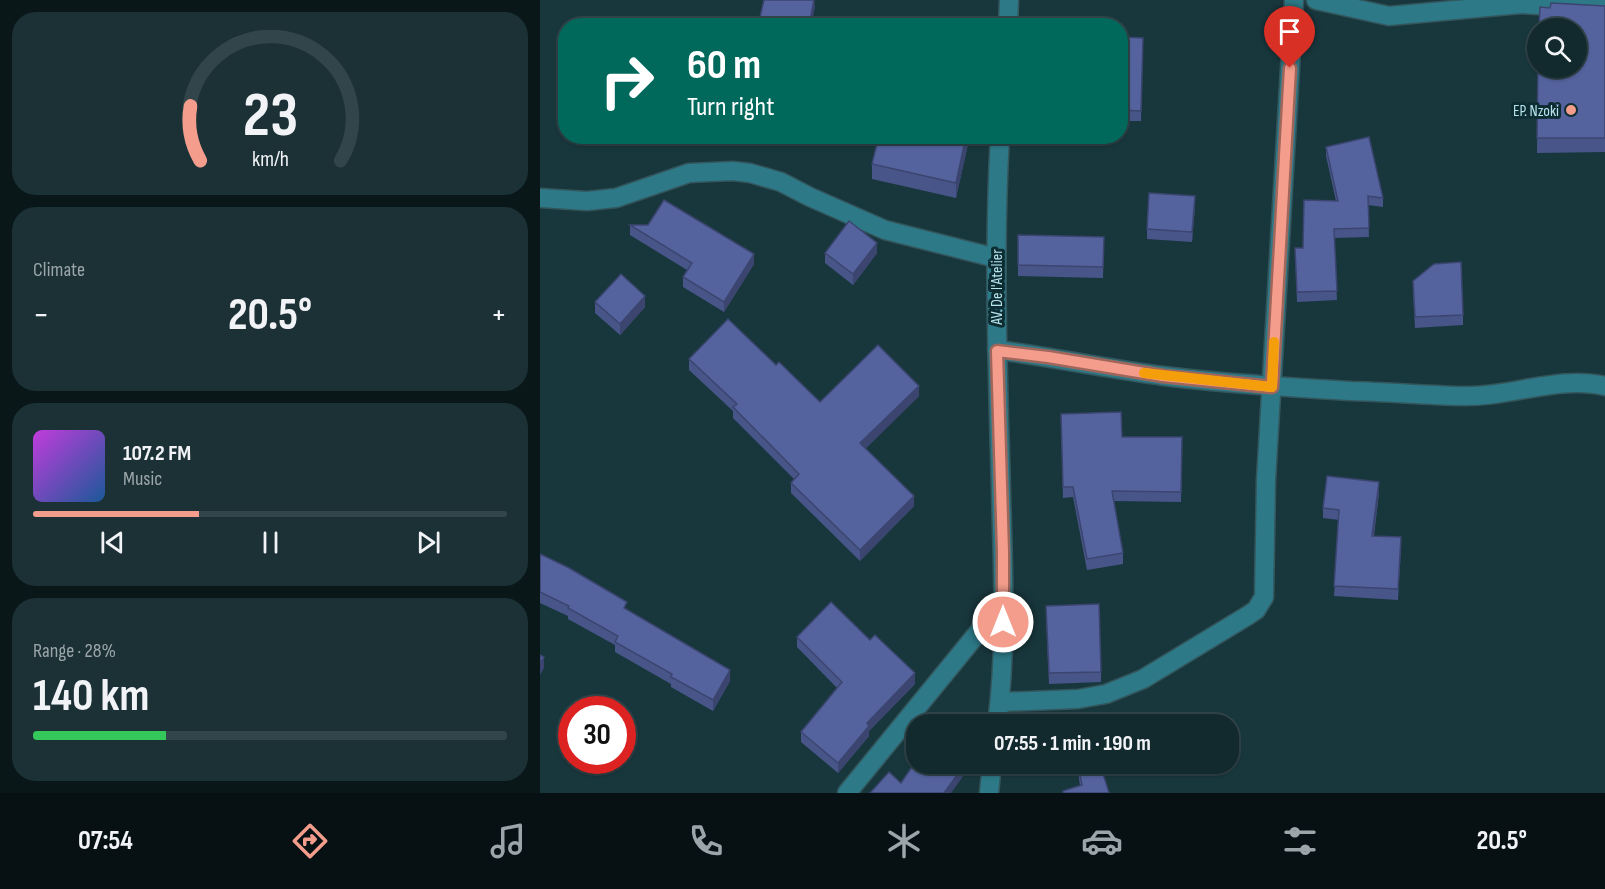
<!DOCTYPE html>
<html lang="en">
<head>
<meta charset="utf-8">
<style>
  :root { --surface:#12292e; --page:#1b3136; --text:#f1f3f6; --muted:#9ca6aa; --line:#31454a; --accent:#f49d8c }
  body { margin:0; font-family:"Sofia Sans Condensed",sans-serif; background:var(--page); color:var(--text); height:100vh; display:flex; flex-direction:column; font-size:22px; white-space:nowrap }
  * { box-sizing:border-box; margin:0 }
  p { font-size:20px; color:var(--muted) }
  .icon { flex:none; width:33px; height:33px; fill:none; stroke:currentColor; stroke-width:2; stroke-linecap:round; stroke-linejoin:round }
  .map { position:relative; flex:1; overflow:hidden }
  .side { display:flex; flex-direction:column; gap:12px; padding:12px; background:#0a1719; width:540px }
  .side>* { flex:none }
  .guide { position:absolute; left:18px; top:18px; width:570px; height:126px; border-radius:24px; box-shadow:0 2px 4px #0004,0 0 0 2px var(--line); background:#00695c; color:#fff; overflow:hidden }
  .fabs { position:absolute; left:987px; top:18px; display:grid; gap:12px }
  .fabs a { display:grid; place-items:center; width:60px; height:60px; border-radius:50%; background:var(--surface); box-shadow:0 2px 4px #0004,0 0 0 2px var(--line); font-size:30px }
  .speed { position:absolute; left:18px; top:696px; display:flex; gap:12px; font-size:30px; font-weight:700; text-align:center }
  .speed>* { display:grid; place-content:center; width:78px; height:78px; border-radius:50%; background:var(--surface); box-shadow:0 2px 4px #0004,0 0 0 2px var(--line); line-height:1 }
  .speed .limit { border:9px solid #d22; background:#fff; color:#111 }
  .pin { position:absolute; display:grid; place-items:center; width:51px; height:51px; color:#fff; margin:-62px -26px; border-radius:50% 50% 50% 0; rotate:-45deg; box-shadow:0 0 6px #0007 }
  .pin .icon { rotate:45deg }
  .me { position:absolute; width:66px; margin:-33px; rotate:0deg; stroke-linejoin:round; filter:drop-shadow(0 0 4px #0008) }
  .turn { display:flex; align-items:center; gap:21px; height:126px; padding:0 30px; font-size:27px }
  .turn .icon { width:78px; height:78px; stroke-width:2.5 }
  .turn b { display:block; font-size:42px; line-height:51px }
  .big { font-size:45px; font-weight:700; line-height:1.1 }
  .side .widget { flex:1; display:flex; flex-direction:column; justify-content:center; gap:9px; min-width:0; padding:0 21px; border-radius:24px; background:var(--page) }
  .side .dial { align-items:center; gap:0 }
  .dial svg { height:156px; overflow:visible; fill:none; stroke:var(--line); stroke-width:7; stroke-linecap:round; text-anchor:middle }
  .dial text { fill:var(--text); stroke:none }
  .song { display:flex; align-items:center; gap:18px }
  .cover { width:72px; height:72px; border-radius:9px; background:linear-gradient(135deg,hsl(290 70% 55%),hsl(210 70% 35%)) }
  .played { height:6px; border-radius:3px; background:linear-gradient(90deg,var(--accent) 35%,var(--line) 35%) }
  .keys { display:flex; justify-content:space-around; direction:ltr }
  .heat { display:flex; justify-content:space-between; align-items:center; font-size:33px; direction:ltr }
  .charge { height:9px; border-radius:4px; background:linear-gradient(90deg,#34c759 28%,var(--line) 0) }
  .trip { position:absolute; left:366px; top:714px; width:333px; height:60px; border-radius:24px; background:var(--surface); box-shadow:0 2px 4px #0004,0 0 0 2px var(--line); font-weight:700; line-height:60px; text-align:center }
  .tab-bar { display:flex; height:96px; justify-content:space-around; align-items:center; background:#071012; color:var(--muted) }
  .tab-bar .icon { width:42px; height:42px }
  .tab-bar .selected { color:var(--accent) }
  .tab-bar b { font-size:27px; color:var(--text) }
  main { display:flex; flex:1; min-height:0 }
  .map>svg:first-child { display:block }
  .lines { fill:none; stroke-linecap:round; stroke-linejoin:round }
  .minor-casing { stroke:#33555c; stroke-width:21 }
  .minor { stroke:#2d7987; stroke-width:18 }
  .wall { fill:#485588 }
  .shaded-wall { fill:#3b456f }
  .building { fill:#54639e; stroke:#3b456f; stroke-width:1.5 }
  .route-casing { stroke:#9f665b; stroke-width:15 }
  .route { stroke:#f49d8c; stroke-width:10 }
  .slow { stroke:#f59e0b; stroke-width:10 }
  .poi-dot { fill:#f49d8c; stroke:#0d2d33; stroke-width:2 }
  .labels { text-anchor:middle; stroke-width:6; stroke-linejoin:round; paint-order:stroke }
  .poi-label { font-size:16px; fill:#b7e3ec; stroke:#0d2d33; text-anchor:end }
  .street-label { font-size:16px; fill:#b7e3ec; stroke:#0d2d33 }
</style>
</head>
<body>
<main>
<section class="side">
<div class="widget dial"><svg viewBox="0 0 100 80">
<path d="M14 69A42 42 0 1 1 86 69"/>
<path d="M14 69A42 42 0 0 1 9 41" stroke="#f49d8c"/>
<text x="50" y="56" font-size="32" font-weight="700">23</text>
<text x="50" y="72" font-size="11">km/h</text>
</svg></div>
<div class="widget"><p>Climate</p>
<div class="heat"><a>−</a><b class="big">20.5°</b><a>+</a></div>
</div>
<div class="widget">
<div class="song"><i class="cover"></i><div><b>107.2 FM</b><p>Music</p></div></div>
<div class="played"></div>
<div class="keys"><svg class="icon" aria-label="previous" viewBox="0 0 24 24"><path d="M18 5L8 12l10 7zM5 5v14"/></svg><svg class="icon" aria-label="pause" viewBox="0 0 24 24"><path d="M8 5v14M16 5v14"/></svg><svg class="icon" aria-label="next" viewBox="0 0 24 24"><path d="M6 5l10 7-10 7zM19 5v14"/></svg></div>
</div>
<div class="widget"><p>Range · 28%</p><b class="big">140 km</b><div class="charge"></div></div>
</section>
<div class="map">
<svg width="1065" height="793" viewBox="0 0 1065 793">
  <rect width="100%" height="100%" fill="#18373d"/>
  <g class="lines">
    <g class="minor-casing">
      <g id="minor">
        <path d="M776 0 849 16 981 4 1065 9"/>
        <path d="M468 26 469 0"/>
        <path d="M0 198 47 201 76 198 149 173 193 171 210 173 241 182 270 197 345 230 456 258"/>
        <path d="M457 350C513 357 568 369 624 376 686 384 748 387 811 391 847 392 884 395 920 396 969 398 1018 375 1065 386"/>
        <path d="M460 702 538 699 566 694 603 679 707 616 716 610 724 597 726 480 754 0"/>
        <path d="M457 724C467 648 463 569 461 492 458 374 453 255 460 136"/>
        <path d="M307 793 463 602"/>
        <path d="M449 793 452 764"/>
      </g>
    </g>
    <use href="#minor" class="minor"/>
  </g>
  <g class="wall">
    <path d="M1065 6V152L997 153 998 68 1010 8Z"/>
    <path d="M580 37 603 38 601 121H580Z"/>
    <path d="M428 136V144L416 198 332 179V164Z"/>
    <path d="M786 147 843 198V207L828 205 829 237 794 238 797 300 757 302 755 248H763L796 201 786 156Z"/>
    <path d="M655 206 652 242 607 239V229Z"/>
    <path d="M90 225 214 264 184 312 143 287V277L147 270 90 235Z"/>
    <path d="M478 235 564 237 563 278 478 276Z"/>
    <path d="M285 253H337L313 285 285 263Z"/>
    <path d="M873 292 923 315V325L875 328Z"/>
    <path d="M55 302 105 307 80 335 55 313Z"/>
    <path d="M149 359 236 365 280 402 379 396 325 449 374 506 320 561 251 493V483L254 479 193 418V411L149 370Z"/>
    <path d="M521 414 582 437H642L641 502 574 501 583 553V564L547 570 533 497 523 498Z"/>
    <path d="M839 493 834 536 861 548 858 600 794 596 799 520 783 518V508Z"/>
    <path d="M0 554 87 610 190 681 173 711 131 687V684L75 652V645L28 619V616L0 603Z"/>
    <path d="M506 616 561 672V682L509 684Z"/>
    <path d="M257 637 375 684 329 731V736L298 773 261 742V732L297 688 257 647Z"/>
    <path d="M537 764H575V768L562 770 569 793H523V791L540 786Z"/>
  </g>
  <g class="shaded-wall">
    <path d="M274 0 275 7 271 26H269Z"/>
    <path d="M426 136H428V144L416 198V183Z"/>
    <path d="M655 196V206L652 242V232Z"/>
    <path d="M337 243V253L313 285V274Z"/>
    <path d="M214 254V264L184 312V302Z"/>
    <path d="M105 296V307L80 335V324Z"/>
    <path d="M379 386V396L320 454V443Z"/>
    <path d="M839 482V493L832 546V536Z"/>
    <path d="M374 496V506L320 561V550Z"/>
    <path d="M4 657V668L0 675V664Z"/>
    <path d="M190 670V681L173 711V700Z"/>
    <path d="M375 673V684L329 731V736L298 773V763L327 723Z"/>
    <path d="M425 764H432L411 793H404Z"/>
  </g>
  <g class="building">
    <path d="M224 0H274L269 26H218Z"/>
    <path d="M1011 3 1065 6V138H997L998 68H1036V28H999L1000 7 1010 8Z"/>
    <path d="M580 37 603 38 601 111 580 110Z"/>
    <path d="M339 136H426L416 183 332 164Z"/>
    <path d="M829 137 843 198 828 196 829 228 794 229 797 291 757 292 755 248H763L764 200 798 201 786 147Z"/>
    <path d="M609 193 655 196 652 232 607 229Z"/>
    <path d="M124 200 214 254 184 302 143 277 152 263 90 225H108Z"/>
    <path d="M309 221 337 243 313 274 285 253Z"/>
    <path d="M478 235 564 237 563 267 478 265Z"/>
    <path d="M921 262 923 315 875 317 873 281 894 264Z"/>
    <path d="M81 274 105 296 80 324 55 302Z"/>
    <path d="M188 319 236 365 239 362 280 402 338 345 379 386 320 443 374 496 320 550 251 483 259 474 193 407 197 404 149 359Z"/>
    <path d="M581 412 582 437H642L641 492 572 491 583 553 547 559 533 487H523L521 414Z"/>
    <path d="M787 476 839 482 832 536 861 537 858 589 794 586 799 510 783 508Z"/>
    <path d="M0 554 29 568 87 602 84 608 190 670 173 700 131 677 132 674 75 642 78 636 28 608 29 606 0 592Z"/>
    <path d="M291 602 330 640 335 635 375 673 327 723 329 726 298 763 261 732 302 682 257 637Z"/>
    <path d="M559 604 561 672 509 673 506 606Z"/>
    <path d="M0 655 4 657 0 664Z"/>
    <path d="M546 716 549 724H532L531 720Z"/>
    <path d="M376 761V764H425L404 793H330L349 772 361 783Z"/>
    <path d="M538 764H560L569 793H523V791L542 785Z"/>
  </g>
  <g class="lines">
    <g class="route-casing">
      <path id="route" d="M463 622V552L457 351 508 357 623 376 732 387 750 68"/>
    </g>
    <use href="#route" class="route"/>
    <path class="slow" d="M604 373 732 387 734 342"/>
  </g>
  <circle class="poi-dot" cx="1031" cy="110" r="6"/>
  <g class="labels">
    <g class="poi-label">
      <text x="1019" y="116">EP. Nzoki</text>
    </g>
    <g class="street-label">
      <text transform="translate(456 287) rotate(-90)" y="6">AV. De l'Atelier</text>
    </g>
  </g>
</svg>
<div class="fabs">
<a><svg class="icon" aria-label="search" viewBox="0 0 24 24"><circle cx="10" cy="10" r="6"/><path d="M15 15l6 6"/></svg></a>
</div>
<div class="speed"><div class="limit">30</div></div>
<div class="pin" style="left:750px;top:68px;background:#d93025"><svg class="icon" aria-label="arrive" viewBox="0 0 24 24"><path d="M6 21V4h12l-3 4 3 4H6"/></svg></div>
<svg class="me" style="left:463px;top:622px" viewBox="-20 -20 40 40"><circle r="17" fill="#f49d8c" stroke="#fff" stroke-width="3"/><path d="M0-11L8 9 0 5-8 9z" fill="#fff"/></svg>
<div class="trip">07:55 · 1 min · 190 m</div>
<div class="guide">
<div class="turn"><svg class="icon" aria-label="right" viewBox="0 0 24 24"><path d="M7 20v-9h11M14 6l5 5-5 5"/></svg><div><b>60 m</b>Turn right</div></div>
</div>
</div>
</main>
<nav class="tab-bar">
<b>07:54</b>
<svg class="icon selected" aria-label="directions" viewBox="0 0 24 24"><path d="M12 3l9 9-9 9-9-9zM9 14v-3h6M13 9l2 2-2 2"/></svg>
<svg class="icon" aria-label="music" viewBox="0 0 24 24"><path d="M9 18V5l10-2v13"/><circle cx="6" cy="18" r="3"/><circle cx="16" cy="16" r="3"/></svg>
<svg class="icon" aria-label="phone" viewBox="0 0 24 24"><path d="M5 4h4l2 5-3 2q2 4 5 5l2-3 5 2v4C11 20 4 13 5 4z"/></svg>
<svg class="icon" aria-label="climate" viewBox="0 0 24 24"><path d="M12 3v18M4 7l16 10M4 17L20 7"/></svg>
<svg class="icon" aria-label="car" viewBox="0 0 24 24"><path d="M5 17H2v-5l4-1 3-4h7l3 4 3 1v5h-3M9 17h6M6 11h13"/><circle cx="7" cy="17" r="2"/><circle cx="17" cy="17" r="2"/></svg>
<svg class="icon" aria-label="filters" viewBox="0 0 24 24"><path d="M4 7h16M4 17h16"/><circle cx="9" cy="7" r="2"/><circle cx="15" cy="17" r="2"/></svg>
<b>20.5°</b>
</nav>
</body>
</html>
